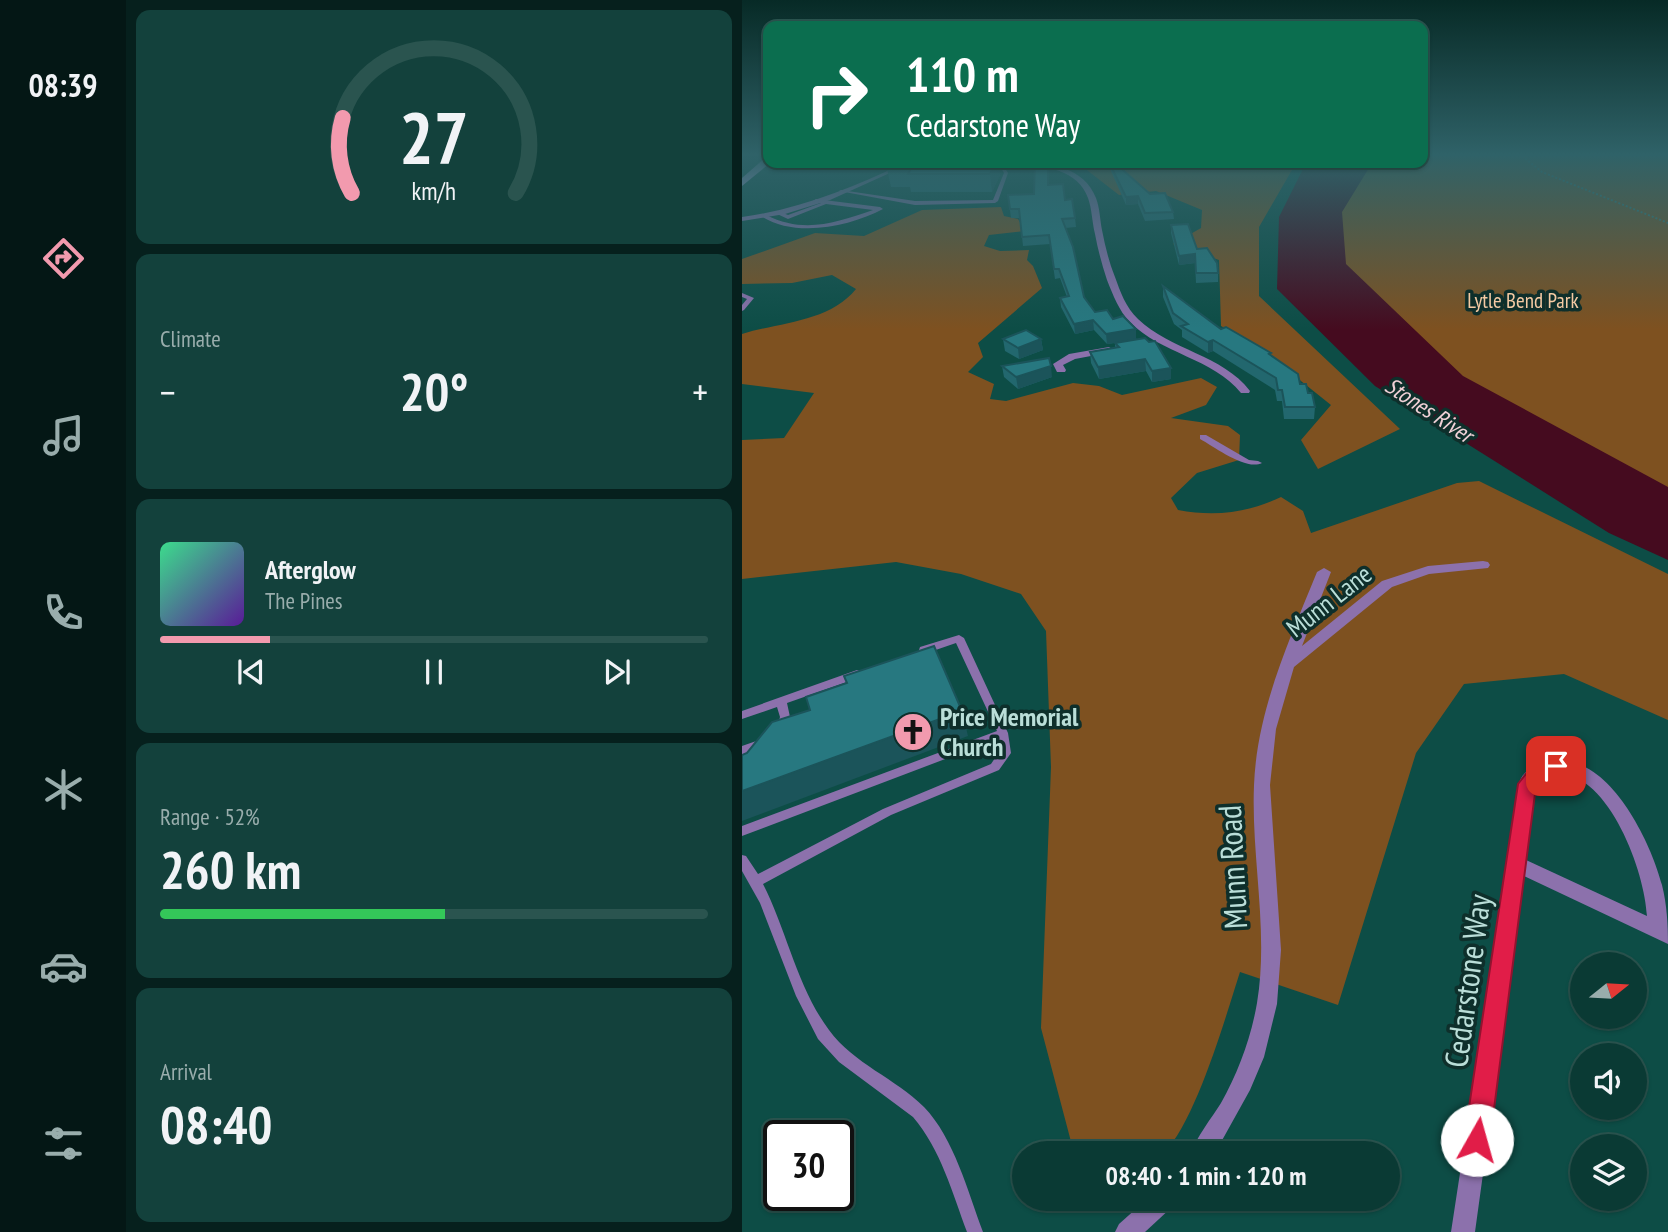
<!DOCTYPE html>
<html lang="en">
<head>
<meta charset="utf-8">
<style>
  :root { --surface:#0a3a34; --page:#13413c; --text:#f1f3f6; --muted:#99adac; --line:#2a544f; --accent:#f29aae }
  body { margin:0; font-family:"PT Sans Narrow",sans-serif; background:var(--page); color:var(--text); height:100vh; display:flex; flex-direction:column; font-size:26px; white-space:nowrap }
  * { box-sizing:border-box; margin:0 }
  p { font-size:23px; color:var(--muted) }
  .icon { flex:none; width:38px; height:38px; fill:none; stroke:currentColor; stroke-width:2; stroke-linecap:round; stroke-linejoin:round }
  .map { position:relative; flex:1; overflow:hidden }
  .panel { display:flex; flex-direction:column; gap:10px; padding:10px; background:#06201d; width:616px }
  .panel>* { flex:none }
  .banner { position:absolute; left:21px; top:21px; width:665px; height:147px; border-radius:14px; box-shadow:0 2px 5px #0004,0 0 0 2px var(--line); background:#0b6e4f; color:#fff; overflow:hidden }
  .needle { width:46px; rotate:72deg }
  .tools { position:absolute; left:828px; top:952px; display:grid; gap:14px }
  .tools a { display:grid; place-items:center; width:77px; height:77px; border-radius:50%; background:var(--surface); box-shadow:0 2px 5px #0004,0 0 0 2px var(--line); font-size:35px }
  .speed { position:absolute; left:21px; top:1120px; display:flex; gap:14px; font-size:35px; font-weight:700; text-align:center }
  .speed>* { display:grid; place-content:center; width:91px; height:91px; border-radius:50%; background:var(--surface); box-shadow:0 2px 5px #0004,0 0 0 2px var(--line); line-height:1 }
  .speed .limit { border:4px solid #111; border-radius:10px; background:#fff; color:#111 }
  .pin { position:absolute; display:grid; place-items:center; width:60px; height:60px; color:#fff; margin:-30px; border-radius:14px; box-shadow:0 4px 10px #0006 }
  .me { position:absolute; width:77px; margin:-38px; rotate:7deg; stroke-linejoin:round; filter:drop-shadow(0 0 5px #0008) }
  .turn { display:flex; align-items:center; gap:24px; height:147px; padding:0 28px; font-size:32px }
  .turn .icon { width:91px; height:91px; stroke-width:2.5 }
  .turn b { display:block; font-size:49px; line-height:60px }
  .big { font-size:52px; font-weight:800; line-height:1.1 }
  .panel .tile { flex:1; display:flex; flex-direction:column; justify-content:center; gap:10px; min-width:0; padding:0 24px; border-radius:14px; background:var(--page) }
  .panel .dial { align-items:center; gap:0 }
  .dial svg { height:182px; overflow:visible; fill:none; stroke:var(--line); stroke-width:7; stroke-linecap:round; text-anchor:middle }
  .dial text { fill:var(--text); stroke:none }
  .song { display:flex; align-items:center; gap:21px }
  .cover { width:84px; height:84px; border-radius:10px; background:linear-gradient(135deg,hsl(150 70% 55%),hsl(270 70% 35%)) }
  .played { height:7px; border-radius:4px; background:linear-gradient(90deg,var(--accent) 20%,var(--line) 20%) }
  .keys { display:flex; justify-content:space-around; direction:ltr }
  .heat { display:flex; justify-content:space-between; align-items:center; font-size:38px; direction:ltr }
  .charge { height:10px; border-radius:5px; background:linear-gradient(90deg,#34c759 52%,var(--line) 0) }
  .trip { position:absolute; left:270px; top:1141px; width:388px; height:70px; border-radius:35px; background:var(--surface); box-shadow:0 2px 5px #0004,0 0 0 2px var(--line); font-weight:800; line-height:70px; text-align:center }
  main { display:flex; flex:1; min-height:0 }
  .tabs { display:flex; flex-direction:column; width:126px; justify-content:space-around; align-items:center; background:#041715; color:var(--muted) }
  .tabs .icon { width:49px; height:49px }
  .tabs .on { color:var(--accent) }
  .tabs b { font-size:32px; color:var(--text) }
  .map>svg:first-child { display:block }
  .green { fill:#7e5120 }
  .water { fill:#450b1f }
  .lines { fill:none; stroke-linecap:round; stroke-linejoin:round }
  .path { stroke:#427973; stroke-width:2; stroke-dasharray:2 2; stroke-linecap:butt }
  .service { fill:#8c71ac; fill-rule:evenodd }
  .minor { fill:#8c71ac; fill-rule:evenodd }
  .primary { fill:#cbaaf2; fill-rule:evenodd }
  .wall { fill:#22676e }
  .shaded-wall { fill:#1b545a }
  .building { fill:#277880; stroke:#1b545a; stroke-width:2 }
  .route { fill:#e11d48; stroke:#92132f; stroke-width:2 }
  .labels { text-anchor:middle; stroke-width:7; stroke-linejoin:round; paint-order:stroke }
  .far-park-label { font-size:21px; fill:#f4caa3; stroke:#0e2f2b }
  .far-water-label { font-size:23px; font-style:italic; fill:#f0d1d7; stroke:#0e2f2b }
  .street-label { font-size:26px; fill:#baded8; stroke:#0e2f2b }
  .poi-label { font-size:26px; font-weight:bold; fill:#baded8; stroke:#0e2f2b; text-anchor:start }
  .near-street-label { font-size:32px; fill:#baded8; stroke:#0e2f2b }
</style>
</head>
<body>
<main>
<nav class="tabs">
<b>08:39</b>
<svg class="icon on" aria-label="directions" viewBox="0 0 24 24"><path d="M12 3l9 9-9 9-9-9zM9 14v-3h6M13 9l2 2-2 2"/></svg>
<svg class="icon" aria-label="music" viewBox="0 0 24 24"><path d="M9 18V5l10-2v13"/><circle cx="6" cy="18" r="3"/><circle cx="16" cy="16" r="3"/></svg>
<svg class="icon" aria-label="phone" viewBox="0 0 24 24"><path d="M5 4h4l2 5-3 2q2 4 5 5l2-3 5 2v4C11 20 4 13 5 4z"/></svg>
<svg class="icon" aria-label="climate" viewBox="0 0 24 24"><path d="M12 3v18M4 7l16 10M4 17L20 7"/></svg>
<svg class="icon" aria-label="car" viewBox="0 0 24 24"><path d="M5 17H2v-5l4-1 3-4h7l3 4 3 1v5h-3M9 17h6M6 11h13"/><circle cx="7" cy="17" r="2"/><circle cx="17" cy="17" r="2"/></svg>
<svg class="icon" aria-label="filters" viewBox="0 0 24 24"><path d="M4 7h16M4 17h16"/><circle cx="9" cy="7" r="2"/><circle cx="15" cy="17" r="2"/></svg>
</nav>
<section class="panel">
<div class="tile dial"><svg viewBox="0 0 100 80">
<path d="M14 69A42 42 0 1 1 86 69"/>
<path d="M14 69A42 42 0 0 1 10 36" stroke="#f29aae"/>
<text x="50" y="56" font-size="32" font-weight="700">27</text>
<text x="50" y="72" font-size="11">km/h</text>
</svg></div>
<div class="tile"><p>Climate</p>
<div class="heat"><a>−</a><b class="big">20°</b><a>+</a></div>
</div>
<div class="tile">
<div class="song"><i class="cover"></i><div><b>Afterglow</b><p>The Pines</p></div></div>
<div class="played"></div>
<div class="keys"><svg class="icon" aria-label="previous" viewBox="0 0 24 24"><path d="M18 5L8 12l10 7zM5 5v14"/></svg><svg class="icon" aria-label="pause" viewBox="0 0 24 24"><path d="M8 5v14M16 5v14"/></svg><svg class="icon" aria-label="next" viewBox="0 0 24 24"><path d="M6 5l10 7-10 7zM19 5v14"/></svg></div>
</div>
<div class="tile"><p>Range · 52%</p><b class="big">260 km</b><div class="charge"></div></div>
<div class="tile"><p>Arrival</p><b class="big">08:40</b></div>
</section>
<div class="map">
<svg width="926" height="1232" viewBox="0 0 926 1232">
  <rect width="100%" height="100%" fill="#0d4d46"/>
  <g class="green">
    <path d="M681 156H926V551L546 292 574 163H681Z"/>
    <path d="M327 163H554L517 227V296L658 429 576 469 559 440 589 405 515 346 479 326 477 260 431 244 459 228 460 210 414 191 377 195 341 167Z"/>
    <path d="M259 207 262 216 276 219 283 231 247 235 242 246 258 251 287 250 285 260 291 266 300 288 236 343 241 357 226 372 252 384 248 399 264 401 331 383 357 386 380 395 459 378 475 387 464 405 429 418 486 426 498 435 497 460 455 473 429 498 436 510C473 517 505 513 539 497L561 511 569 533 715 483 737 481 926 574V720L822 674 722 684 674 753 596 1005 498 972C483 1019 454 1120 422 1153H332L299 1028 309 767 304 631 279 594 219 574 154 562 0 579V440L42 438 72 393 0 384V334C39 322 87 322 114 289L90 275 50 283 0 284V259L73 233 122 236 180 210Z"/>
  </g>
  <path class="water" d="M564 163H630L600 212 604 264 721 376 926 487V560L867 533 633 386 535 289 537 217Z"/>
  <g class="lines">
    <path class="path" d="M780 156 800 172 926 223"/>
    <g class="service">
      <path d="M256 163H260L266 173 256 201 253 203 173 205 97 191 99 190 173 201 251 200 262 173Z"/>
      <path d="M417 163H423L405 169 308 168 306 167 308 166 405 167Z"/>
      <path d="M74 199 138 207 141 209C107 227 53 238 19 216L24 215C62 234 93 223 131 210L84 204 46 219 33 213 36 211 46 215 79 203 72 202 71 201Z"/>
      <path d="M0 293 12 298 2 310 0 311V305L5 299 0 297Z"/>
      <path d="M458 435H464L507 460 516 461 520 463C504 471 473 447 458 439Z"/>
      <path d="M217 635 222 638 266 733 269 753 257 770 149 815 21 884C45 931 55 987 87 1030 112 1064 153 1078 182 1107 212 1138 226 1192 241 1232H225C210 1192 199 1150 171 1117L97 1062 76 1039 54 996 18 903 0 871V855L4 856 16 874 141 809 249 764 257 752 256 739 0 836V826L255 731 214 643 182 654 177 650 178 647Z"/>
      <path d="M115 670 119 671 120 674 119 677 45 703 48 717 44 730 40 731 36 730 35 727 38 717 35 707 0 719V711Z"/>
      <path d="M20 739 24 740 26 743 24 746 0 755V746Z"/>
    </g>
    <g class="minor">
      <path d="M162 163H170L88 200 43 214 0 221V217C58 209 110 188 162 163Z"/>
      <path d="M238 163C276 163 337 154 354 198 358 209 358 220 360 230 363 246 367 262 373 277 378 291 384 308 396 319 428 350 481 355 508 391L507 393H499C471 358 419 354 388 322 377 311 371 295 365 280 360 265 356 250 353 234 350 222 350 209 346 198 332 159 274 165 241 166Z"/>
      <path d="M367 347 372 350 370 352 333 359 321 365 324 370 323 372H315L311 364 327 354Z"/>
      <path d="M741 561 746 562 748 565 746 568 687 574 650 587 552 667 534 729 528 785 539 950 535 1004 522 1057 508 1090 473 1153H449C455 1136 469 1119 479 1103 496 1073 509 1038 515 1003 527 931 509 858 512 785 515 710 547 641 575 572L582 568 589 572 560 646 640 581 686 566Z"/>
      <path d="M820 759C827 761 834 763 841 766 879 783 910 846 920 885 925 905 926 925 926 944L782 876 733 1232H709L778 780C786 765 803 759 820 759ZM815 772C868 775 903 872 905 916L784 860 794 782 806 774Z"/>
      <path d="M405 1199H434L430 1207 403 1232H373L377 1224Z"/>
    </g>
    <path class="primary" d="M23 158H26L28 163 0 186V178Z"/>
  </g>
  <g class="wall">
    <path d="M50 163H135L129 168 52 169Z"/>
    <path d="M150 163 258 175 250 192H169L168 187H149L145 169Z"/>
    <path d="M368 164 431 212 432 219 403 221 396 204 384 205 369 171Z"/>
    <path d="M307 172V185L323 200 333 218 334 227 323 228 342 297 353 312 371 319 429 368V379L410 382 404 371 357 379 349 363 348 352 373 348V343L365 344 352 330 333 334 319 307 318 298 325 297 318 278 313 279 308 244 281 246 278 218H269L266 195 292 194Z"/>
    <path d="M429 225 455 249 476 273V282L454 283 453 263 437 265 429 233Z"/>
    <path d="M421 286 479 329 529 353V356L566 393 573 407 572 419H542L540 401H535L533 390 471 351 466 353 440 337V330L432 324 421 297Z"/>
    <path d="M261 339H299L301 350 277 359 263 351Z"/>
    <path d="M260 366 310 377 276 389 262 377Z"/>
  </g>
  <g class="shaded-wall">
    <path d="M128 163H135L129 168Z"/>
    <path d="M253 163H257L258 175 250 192 248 174Z"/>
    <path d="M396 196V204L384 205V197Z"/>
    <path d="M453 254V263L437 265V256Z"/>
    <path d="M351 320 352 330 333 334 332 324Z"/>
    <path d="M394 329V339L365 344 364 334Z"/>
    <path d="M299 339 301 350 277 359 276 348Z"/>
    <path d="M471 340V351L466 353V342Z"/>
    <path d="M403 359 404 371 357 379 356 367Z"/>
    <path d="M309 366 310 377 276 389 274 377Z"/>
    <path d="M429 368V379L410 382V371Z"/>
    <path d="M220 711 226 736 0 821V791Z"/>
  </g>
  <g class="building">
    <path d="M150 163H253L248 174H166L169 169H145Z"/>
    <path d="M293 163H306V185L321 184 323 200 330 199 333 218 320 219 331 247 342 297 353 312 365 310 371 319 381 316 394 329 364 334 351 320 332 324 318 298 327 296 317 269H312L307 235 280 237 277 209H268L266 195 292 194Z"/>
    <path d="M368 164H374L408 194 423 193 431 212 403 213 396 196 384 197Z"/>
    <path d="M446 224 455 249 465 248 475 263 476 273H454L453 254 437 256 429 225Z"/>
    <path d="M421 286 479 329 484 327 529 353 527 354 556 374 558 384H564L566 393H570L573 407H543L540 390H536L534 378 471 340 466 342 439 326 446 324 431 313Z"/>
    <path d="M284 330 299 339 276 348 261 339Z"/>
    <path d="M403 338 407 342 413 341 429 368 410 371 403 359 356 367 348 352 377 347 373 343Z"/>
    <path d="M307 358 309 366 274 377 260 366Z"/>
    <path d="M192 646 220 711 0 791V755L5 753 30 722 68 710 64 697 105 683 102 676Z"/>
  </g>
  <linearGradient id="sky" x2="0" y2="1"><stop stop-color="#072a26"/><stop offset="0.47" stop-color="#2f6268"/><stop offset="1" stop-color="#2f6268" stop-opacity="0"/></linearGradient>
  <rect width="926" height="329" fill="url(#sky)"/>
  <path class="route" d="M814 759 821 761 823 766 821 771 803 776 794 786 748 1140 744 1149 735 1153 726 1149 722 1140 776 784 791 765Z"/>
  <defs>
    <g id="church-disc" transform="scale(2.0125)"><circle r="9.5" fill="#f29aae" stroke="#0e2f2b"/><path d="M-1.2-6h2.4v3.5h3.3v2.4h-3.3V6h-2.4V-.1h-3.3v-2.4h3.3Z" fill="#111"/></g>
  </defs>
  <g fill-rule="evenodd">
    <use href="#church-disc" x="171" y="732"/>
  </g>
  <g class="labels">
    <g class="far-park-label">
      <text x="781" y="308">Lytle Bend Park</text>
    </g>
    <g class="far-water-label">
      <text transform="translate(687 410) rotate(33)" y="8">Stones River</text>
    </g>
    <g class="street-label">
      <text transform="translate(587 601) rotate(-38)" y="9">Munn Lane</text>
    </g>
    <g class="poi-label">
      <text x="198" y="726">Price Memorial<tspan x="198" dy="30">Church</tspan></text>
    </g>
    <g class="near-street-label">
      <text transform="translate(491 867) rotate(-93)" y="11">Munn Road</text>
      <text transform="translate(726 981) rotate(-82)" y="11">Cedarstone Way</text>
    </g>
  </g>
</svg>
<div class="tools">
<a><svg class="needle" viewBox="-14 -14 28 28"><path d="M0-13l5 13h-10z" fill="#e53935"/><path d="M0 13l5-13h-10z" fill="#99adac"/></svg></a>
<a><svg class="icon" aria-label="sound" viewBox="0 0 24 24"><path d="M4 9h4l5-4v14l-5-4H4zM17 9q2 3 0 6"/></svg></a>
<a><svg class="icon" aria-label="layers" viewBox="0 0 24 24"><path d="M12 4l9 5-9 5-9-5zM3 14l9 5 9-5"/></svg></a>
</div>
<div class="speed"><div class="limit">30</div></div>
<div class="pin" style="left:814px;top:766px;background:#d93025"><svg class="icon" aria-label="arrive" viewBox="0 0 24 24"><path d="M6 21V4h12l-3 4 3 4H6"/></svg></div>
<svg class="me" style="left:735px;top:1140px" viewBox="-20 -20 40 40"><circle r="19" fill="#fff"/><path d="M0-13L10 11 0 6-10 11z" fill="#e11d48"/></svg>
<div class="trip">08:40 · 1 min · 120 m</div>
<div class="banner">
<div class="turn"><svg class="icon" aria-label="right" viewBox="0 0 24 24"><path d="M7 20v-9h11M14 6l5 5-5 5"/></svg><div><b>110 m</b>Cedarstone Way</div></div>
</div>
</div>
</main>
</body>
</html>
